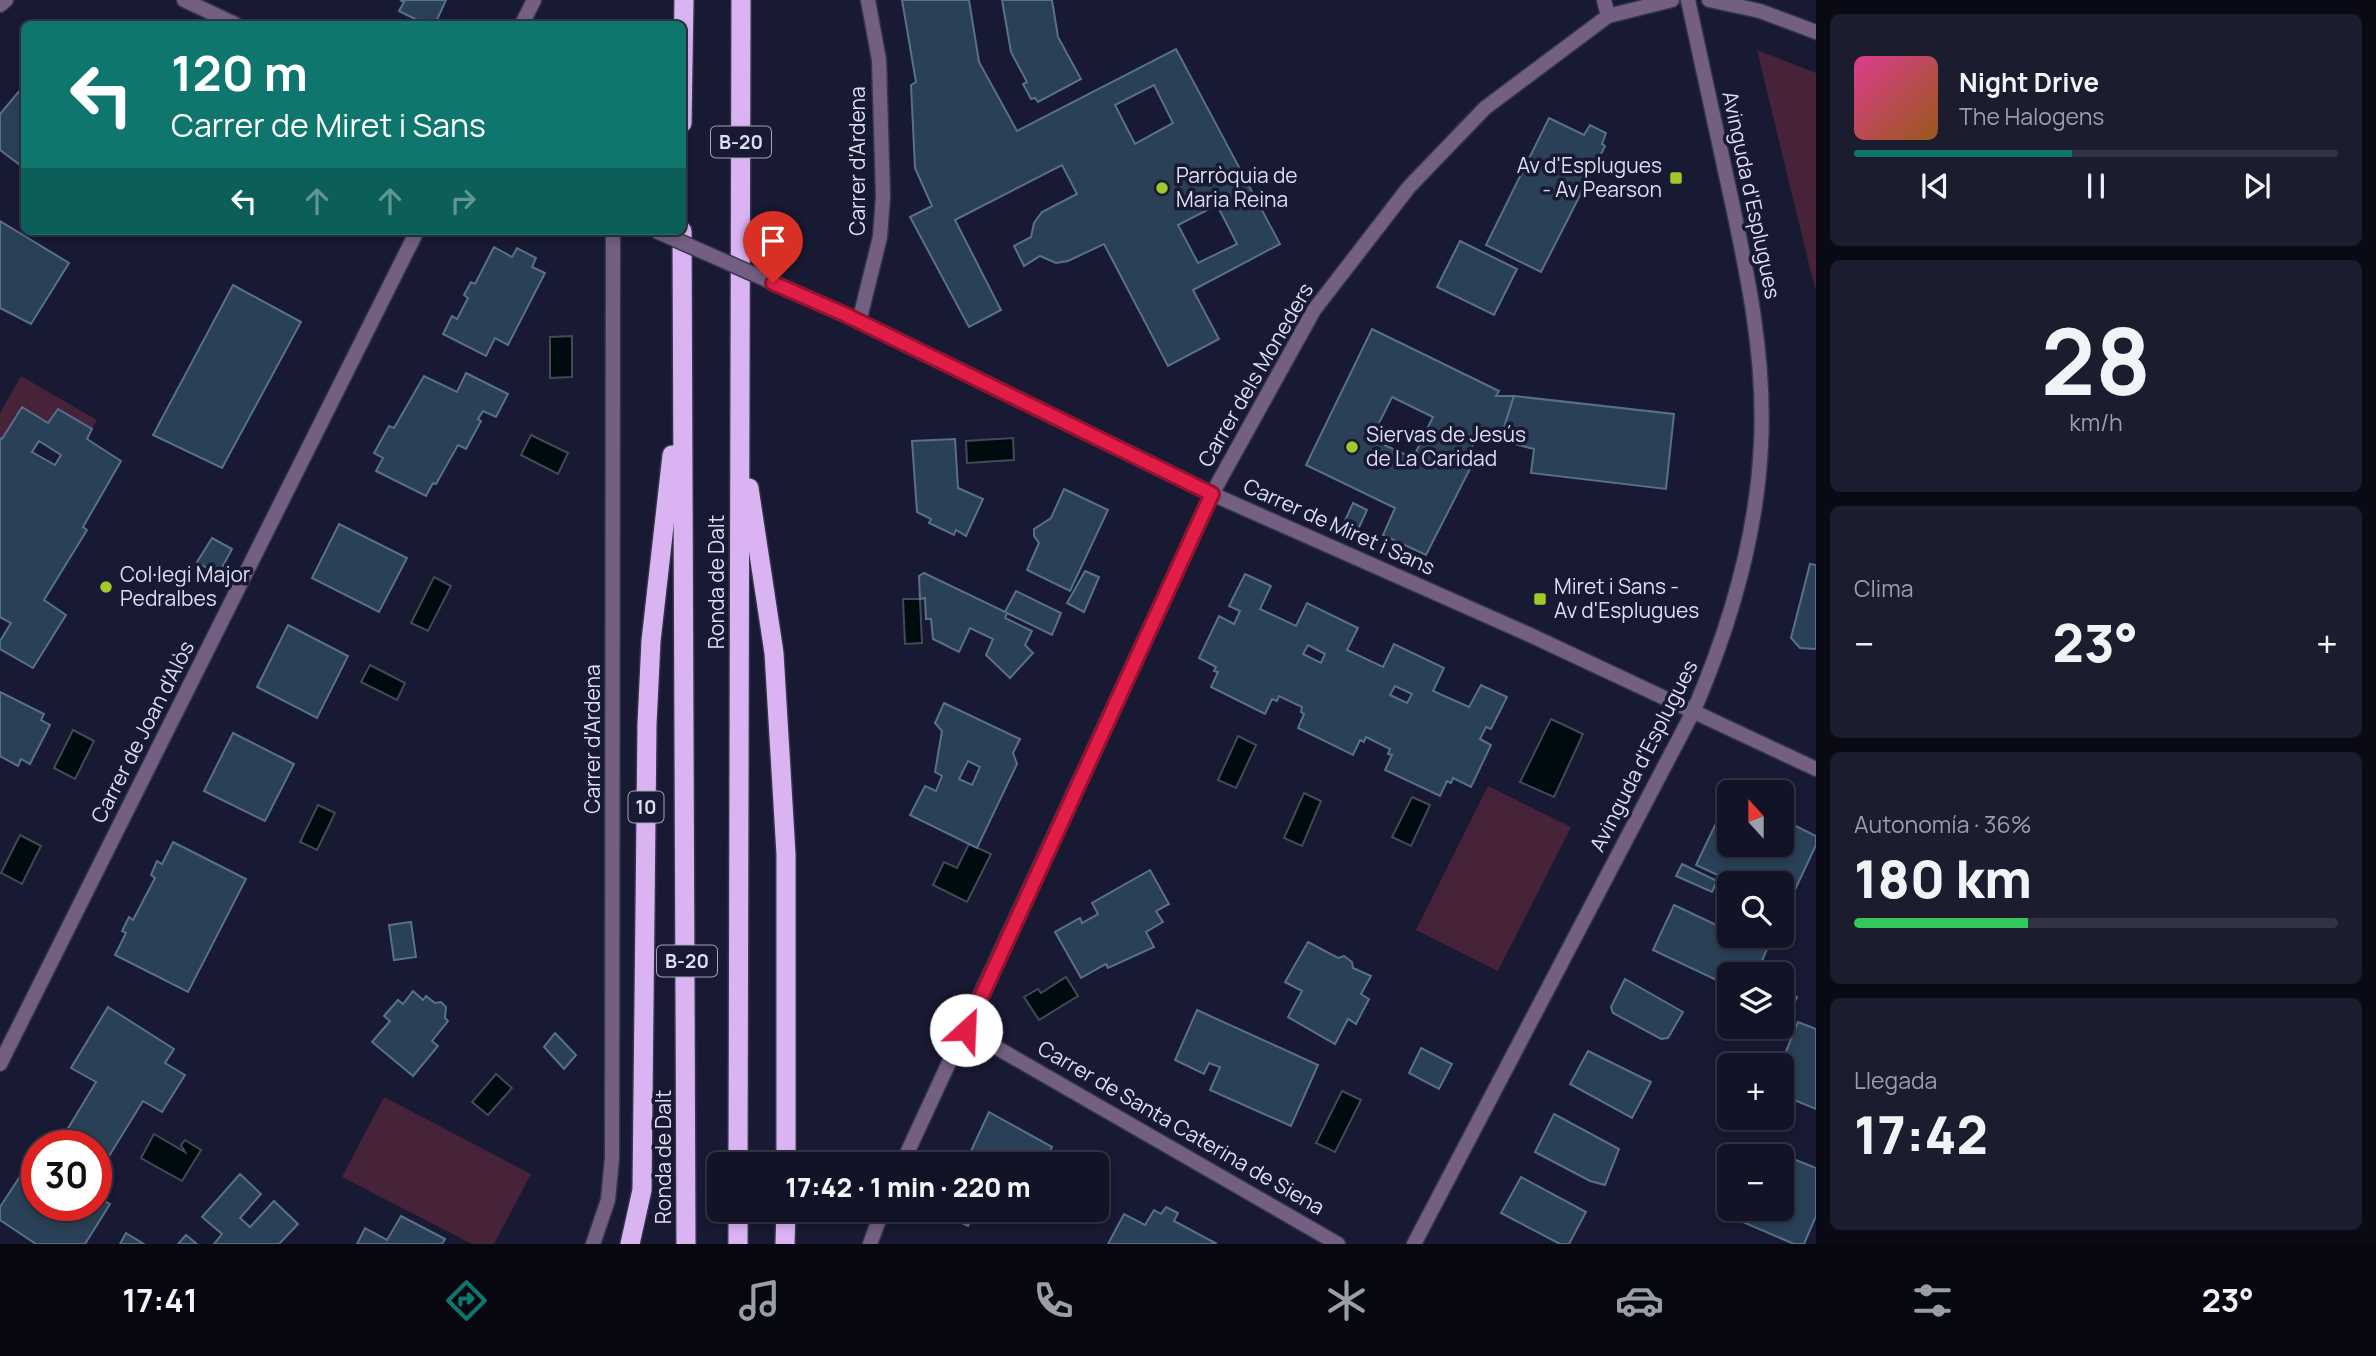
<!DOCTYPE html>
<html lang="es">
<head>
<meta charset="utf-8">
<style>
  :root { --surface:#121326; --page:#1b1c2e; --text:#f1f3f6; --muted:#9c9ea7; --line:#313243; --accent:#0f766e }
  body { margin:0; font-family:Manrope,sans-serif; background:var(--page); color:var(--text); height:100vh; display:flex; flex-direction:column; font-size:26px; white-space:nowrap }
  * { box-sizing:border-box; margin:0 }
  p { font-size:23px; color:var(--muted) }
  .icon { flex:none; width:38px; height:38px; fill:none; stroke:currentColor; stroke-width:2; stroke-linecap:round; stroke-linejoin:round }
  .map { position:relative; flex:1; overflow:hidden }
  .sheet { display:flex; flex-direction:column; gap:14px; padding:14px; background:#0a0a15; width:560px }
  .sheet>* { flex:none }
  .hud { position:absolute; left:21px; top:21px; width:665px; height:214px; border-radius:10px; box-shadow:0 4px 10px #0003,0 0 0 2px var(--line); background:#0f766e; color:#fff; overflow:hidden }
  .needle { width:46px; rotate:339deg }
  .buttons { position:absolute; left:1717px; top:780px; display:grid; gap:14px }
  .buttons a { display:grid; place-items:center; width:77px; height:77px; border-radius:10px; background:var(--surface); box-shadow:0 4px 10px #0003,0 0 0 2px var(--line); font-size:35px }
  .speed { position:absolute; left:21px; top:1130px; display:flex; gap:14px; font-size:35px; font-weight:700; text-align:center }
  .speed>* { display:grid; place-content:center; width:91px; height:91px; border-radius:50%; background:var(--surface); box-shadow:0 4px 10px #0003,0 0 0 2px var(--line); line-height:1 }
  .speed .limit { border:10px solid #d22; background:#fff; color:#111 }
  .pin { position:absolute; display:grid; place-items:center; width:60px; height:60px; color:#fff; margin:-72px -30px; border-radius:50% 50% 50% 0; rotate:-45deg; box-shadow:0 0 7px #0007 }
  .pin .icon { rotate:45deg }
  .me { position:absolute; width:77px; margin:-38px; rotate:25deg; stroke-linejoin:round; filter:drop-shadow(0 0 5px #0008) }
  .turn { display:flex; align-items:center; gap:24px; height:147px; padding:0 35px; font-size:32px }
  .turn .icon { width:91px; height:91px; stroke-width:2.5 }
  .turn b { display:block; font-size:49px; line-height:60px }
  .lanes { display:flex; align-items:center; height:66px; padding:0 35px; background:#0003; justify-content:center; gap:35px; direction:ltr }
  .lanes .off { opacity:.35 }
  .big { font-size:52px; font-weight:800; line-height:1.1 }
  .sheet .widget { flex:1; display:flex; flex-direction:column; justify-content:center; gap:10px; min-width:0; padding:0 24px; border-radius:10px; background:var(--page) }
  .sheet .dial { align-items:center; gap:0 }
  .dial b { font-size:91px; line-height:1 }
  .song { display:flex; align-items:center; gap:21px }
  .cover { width:84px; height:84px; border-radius:10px; background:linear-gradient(135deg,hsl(330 70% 55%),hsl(30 70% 35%)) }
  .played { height:7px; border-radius:4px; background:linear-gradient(90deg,var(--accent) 45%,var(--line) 45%) }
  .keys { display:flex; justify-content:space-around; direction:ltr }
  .heat { display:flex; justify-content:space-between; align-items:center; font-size:38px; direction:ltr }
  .charge { height:10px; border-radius:5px; background:linear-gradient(90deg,#34c759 36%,var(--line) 0) }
  .trip { position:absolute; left:707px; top:1152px; width:402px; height:70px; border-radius:10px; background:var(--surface); box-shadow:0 4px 10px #0003,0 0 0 2px var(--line); font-weight:800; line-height:70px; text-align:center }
  .tabs { display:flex; height:112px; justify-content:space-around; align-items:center; background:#07080f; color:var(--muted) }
  .tabs .icon { width:49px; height:49px }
  .tabs .selected { color:var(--accent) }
  .tabs b { font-size:32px; color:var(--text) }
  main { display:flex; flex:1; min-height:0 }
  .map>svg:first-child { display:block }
  .green { fill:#462339 }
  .water { fill:#000b10; stroke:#424b53; stroke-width:2 }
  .building { fill:#2a4056; stroke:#587088; stroke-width:2; fill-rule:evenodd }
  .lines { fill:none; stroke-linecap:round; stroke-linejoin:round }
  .minor-casing { stroke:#34354d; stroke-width:17 }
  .tertiary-casing { stroke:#34354d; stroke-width:17 }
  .trunk-casing { stroke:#34354d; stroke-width:22 }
  .minor { stroke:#735f81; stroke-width:14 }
  .tertiary { stroke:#735f81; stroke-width:14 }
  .trunk { stroke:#dab4f2; stroke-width:19 }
  .minor-bridge-casing { stroke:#34354d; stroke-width:17; stroke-linecap:butt }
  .minor-bridge { stroke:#735f81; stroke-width:14 }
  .route-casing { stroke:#92132f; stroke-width:18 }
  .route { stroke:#e11d48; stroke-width:12 }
  .poi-dot { fill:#a1c92a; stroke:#181932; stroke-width:2.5 }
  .labels { text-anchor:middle; stroke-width:7; stroke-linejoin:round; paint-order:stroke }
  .shield { fill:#181932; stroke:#a2a4b7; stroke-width:2 }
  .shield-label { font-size:19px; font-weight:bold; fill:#dddff0 }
  .street-label { font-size:21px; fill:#dddff0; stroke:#181932 }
  .poi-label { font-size:21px; fill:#dddff0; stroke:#181932; text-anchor:start }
</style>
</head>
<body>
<main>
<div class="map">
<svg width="1816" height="1244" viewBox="0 0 1816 1244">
  <rect width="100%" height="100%" fill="#181932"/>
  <g class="green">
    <path d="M1757 50 1816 73V289L1813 281Z"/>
    <path d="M21 376 97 420 92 429 58 409 48 423 22 407 2 439 0 438V413Z"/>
    <path d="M1488 786 1571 827 1498 971 1416 930Z"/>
    <path d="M384 1097 531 1174 494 1244H472L342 1177Z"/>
  </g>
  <g class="water">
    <path d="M572 336V377L550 378V337Z"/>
    <path d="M531 435 568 453 558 474 521 455Z"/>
    <path d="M1013 438 1014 460 967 463 966 441Z"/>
    <path d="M434 577 451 586 428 631 411 623Z"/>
    <path d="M903 599H920L922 643 905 644Z"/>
    <path d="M370 665 405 683 397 700 361 682Z"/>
    <path d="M1551 719 1583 734 1554 797 1520 782Z"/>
    <path d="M73 730 94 741 75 779 54 768Z"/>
    <path d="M1238 736 1256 745 1236 788 1218 780Z"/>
    <path d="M1304 793 1321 801 1302 846 1284 838Z"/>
    <path d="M1412 797 1430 805 1411 846 1392 837Z"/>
    <path d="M318 805 335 813 317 850 300 842Z"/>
    <path d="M20 835 41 846 22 884 1 873Z"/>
    <path d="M969 844 991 854 967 902 933 885 944 862 957 868Z"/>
    <path d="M1066 977 1078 996 1039 1020 1024 997 1038 989 1041 993Z"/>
    <path d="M496 1074 512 1088 488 1115 472 1102Z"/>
    <path d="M1342 1091 1361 1100 1335 1152 1316 1143Z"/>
    <path d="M154 1134 185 1152 181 1145 185 1140 201 1150 182 1181 141 1158Z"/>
  </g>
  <g class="building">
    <path d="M400 0H446L435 24H425L399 11 404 2Z"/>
    <path d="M902 0H969L979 62 1017 131 1176 49 1280 244 1193 290 1219 339 1168 366 1104 244 1068 261 1056 263 1040 256 1024 266 1014 246 1031 237 1034 223 1042 212 1077 194 1062 165 955 220 1001 310 969 327 910 217 932 206 915 168 911 85 916 82ZM1154 85 1173 123 1135 144 1115 105ZM1217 205 1237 244 1198 263 1178 225Z"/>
    <path d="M1002 0H1052L1058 37 1081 79 1038 102 1035 98 1031 99 1023 84 1027 82 1011 52Z"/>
    <path d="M21 89 24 92V168L0 150V114Z"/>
    <path d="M1549 118 1584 135 1590 125 1606 133 1602 144 1605 146 1541 272 1486 245Z"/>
    <path d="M0 221 69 263 31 324 0 308Z"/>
    <path d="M1460 241 1517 269 1494 315 1437 287Z"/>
    <path d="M494 247 512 257 517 248 536 258 532 267 545 273 508 345 495 338 486 356 443 334 452 316 457 319 468 298 464 295 471 282 475 284Z"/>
    <path d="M233 285 301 322 222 468 153 435Z"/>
    <path d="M1372 329 1499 391 1496 396H1514L1500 440 1479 433 1468 455 1475 459 1426 555 1383 535 1395 508 1306 465ZM1392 397 1433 417 1413 458 1371 439Z"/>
    <path d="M466 373 508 394 496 417 483 411 478 419 481 421 466 449 458 445 436 484 433 483 426 496 376 471 383 458 374 453 389 426 394 428 424 376 457 392Z"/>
    <path d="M1514 396 1674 414 1666 489 1531 473 1534 449 1500 440Z"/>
    <path d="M22 407 48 423 58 409 92 429 87 439 121 461 83 527 87 530 44 600 66 615 33 668 0 649V641L11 623 0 617V438L2 439ZM39 441 61 455 55 465 32 452Z"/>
    <path d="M955 439 958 488 983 499 966 536 956 530 954 535 929 523 931 519 917 512 912 441Z"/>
    <path d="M1064 489 1108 510 1070 591 1027 570 1039 543 1034 536V529L1051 518Z"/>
    <path d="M1353 503 1367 510 1357 532 1343 525Z"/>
    <path d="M339 524 407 558 379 612 312 578Z"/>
    <path d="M212 538 232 549 218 575 197 562Z"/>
    <path d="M1810 564 1816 565V649L1800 648 1791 638Z"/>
    <path d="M1085 571 1099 577 1084 612 1067 603Z"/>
    <path d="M924 573 1005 612 1016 591 1061 613 1052 635 1007 613 1005 618 1032 631 1025 645 1033 653 1010 678 986 655 993 639 970 628 959 652 933 639 931 619H926L925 598 920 599 919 576Z"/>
    <path d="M1245 574 1271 586 1260 609 1296 626 1307 603 1358 628 1347 650 1383 667 1394 644 1444 668 1433 691 1469 707 1481 685 1507 697 1491 729 1486 727 1480 739 1491 745 1471 787 1453 778 1451 783 1447 781 1440 796 1385 770 1392 755 1388 754 1390 749 1366 737 1364 742 1360 740 1353 755 1298 728 1304 714 1301 712 1302 707 1279 696 1277 701 1272 699 1265 714 1211 687 1218 672 1214 671 1216 667 1199 658 1219 616 1234 624 1240 611 1229 606ZM1308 645 1325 654 1321 663 1303 654ZM1395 686 1412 694 1407 703 1390 695Z"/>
    <path d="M288 625 348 656 317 718 257 687Z"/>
    <path d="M0 692 44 714 41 720 50 725 30 764 21 759 18 766 0 756Z"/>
    <path d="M944 703 1020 739 1013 753 1017 764 977 848 910 815 925 786 936 791 942 776 935 772 942 731 935 723ZM968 761 980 767 972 785 959 779Z"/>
    <path d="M233 733 294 764 265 821 204 791Z"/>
    <path d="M1729 796V845H1782V819L1816 836V845L1787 907 1782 905V884H1737L1696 865Z"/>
    <path d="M173 842 246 879 188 992 115 955 126 933 122 931 129 917 133 920 155 878 151 875 157 861 162 864Z"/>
    <path d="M1682 864 1717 881 1712 892 1676 876Z"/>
    <path d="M1150 870 1169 904 1156 911 1163 922 1146 932 1154 947 1108 968 1106 964 1081 978 1055 932 1080 918 1082 923 1098 914 1092 903Z"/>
    <path d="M1674 905 1729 931V936H1740L1767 949 1756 975H1729V986L1653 950Z"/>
    <path d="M411 922 416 957 394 960 389 925Z"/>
    <path d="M1308 942 1338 958 1344 956 1352 962 1353 968 1371 976 1361 994 1369 999 1356 1024 1348 1019 1335 1044 1288 1017 1302 991 1285 982Z"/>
    <path d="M1625 979 1683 1012 1668 1038 1661 1039 1613 1013 1611 1007Z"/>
    <path d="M1782 990 1797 997 1792 1008 1786 1006 1782 1016Z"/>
    <path d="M413 991 423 1000 426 996 435 1003 441 1002 446 1007 445 1018 448 1021 432 1041 438 1046 413 1076 372 1042 390 1021 384 1016 398 1000 403 1004Z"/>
    <path d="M108 1007 174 1049 165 1063 185 1075 162 1112 143 1101 106 1161 96 1155V1146H82L64 1135 96 1082 71 1068Z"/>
    <path d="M1197 1010 1318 1065 1291 1126 1210 1090 1220 1067 1209 1063 1204 1074 1175 1060Z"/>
    <path d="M1798 1022 1816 1029V1109L1782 1095 1780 1066Z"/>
    <path d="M555 1033 576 1055 564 1069 544 1047Z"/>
    <path d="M1421 1048 1452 1064 1439 1089 1409 1073Z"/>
    <path d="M1588 1051 1651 1082 1632 1118 1570 1084Z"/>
    <path d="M989 1112 1052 1147 1044 1164H1013L1001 1158 998 1164H965Z"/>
    <path d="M1554 1114 1619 1149 1605 1185 1590 1181 1535 1152Z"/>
    <path d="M1761 1146 1816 1168V1216L1804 1244H1794L1731 1217 1734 1209H1782V1157H1756Z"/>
    <path d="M34 1155 37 1206H96V1168L112 1178 100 1198 110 1204 85 1244H36L0 1220V1207Z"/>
    <path d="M240 1174 261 1194 240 1218 250 1227 274 1201 298 1224 279 1244H214L222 1234 202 1217Z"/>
    <path d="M1521 1177 1586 1212 1569 1244H1560L1501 1213Z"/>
    <path d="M1166 1207 1178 1213 1174 1221 1217 1244H1108L1124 1214 1145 1225 1154 1210 1161 1214Z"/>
    <path d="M943 1209H976L968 1226 941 1213Z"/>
    <path d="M401 1216 445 1239 442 1244H357L365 1228 387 1240Z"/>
    <path d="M126 1233 144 1244H120Z"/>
    <path d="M186 1235 197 1244H178Z"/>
  </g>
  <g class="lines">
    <g class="minor-casing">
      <g id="minor">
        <path d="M184 0 235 24"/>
        <path d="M1604 0 1608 16"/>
        <path d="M1709 0 1760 11 1816 32"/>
        <path d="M0 5 6 0"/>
        <path d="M522 24 534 0"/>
        <path d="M844 314 1212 494 1528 634 1816 769"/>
        <path d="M859 322 880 237 883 196 879 60 868 0"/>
        <path d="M966 1030 1338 1244"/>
        <path d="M0 1064 417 231"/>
        <path d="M902 1164 1212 494 1314 310 1409 187 1485 108 1608 16 1672 0"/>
        <path d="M593 1244 608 1200 612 1158 613 231"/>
        <path d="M870 1244 883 1209"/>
      </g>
    </g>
    <g class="tertiary-casing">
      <path id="tertiary" d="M1414 1244 1694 710C1730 626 1757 536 1761 444 1766 347 1743 254 1723 161 1711 107 1700 54 1688 0"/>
    </g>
    <g class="trunk-casing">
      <g id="trunk">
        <path d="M682 123 684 0"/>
        <path d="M682 231 686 1244"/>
        <path d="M749 488 774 653 786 854V1164"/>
        <path d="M738 1164 741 0"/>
        <path d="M630 1244 642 1190 647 724 651 641 672 455"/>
        <path d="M738 1244V1209"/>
        <path d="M785 1244 786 1209"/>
      </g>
    </g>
    <use href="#minor" class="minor"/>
    <use href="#tertiary" class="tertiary"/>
    <use href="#trunk" class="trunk"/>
    <g class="minor-bridge-casing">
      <path id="minor-bridge" d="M656 231 844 314"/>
    </g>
    <use href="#minor-bridge" class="minor-bridge"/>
  </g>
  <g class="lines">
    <g class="route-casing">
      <path id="route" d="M773 283 844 314 1212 494 966 1030"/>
    </g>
    <use href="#route" class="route"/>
  </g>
  <g class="poi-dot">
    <rect x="1669" y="171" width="14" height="14" rx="3.5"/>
    <circle cx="1162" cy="188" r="7"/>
    <circle cx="1352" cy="447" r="7"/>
    <circle cx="106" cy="587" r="7"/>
    <rect x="1533" y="592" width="14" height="14" rx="3.5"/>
  </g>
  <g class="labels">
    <g class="shield">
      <rect x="711" y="126.5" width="60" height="31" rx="5"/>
      <rect x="628.5" y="791.5" width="35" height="31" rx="5"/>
      <rect x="657" y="945.5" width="60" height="31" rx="5"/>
    </g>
    <g class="shield-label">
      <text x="741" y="149">B-20</text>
      <text x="646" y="814">10</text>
      <text x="687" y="968">B-20</text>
    </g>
    <g class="street-label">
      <text transform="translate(858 161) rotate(-90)" y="7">Carrer d'Ardena</text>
      <text transform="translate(1751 195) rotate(78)" y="7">Avinguda d'Esplugues</text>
      <text transform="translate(1256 375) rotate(-60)" y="7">Carrer dels Moneders</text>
      <text transform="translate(1339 527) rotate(24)" y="7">Carrer de Miret i Sans</text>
      <text transform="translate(717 582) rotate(-90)" y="7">Ronda de Dalt</text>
      <text transform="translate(143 732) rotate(-63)" y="7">Carrer de Joan d'Alòs</text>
      <text transform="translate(593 739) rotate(-90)" y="7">Carrer d'Ardena</text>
      <text transform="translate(1644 756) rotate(-63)" y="7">Avinguda d'Esplugues</text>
      <text transform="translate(1181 1128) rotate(30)" y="7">Carrer de Santa Caterina de Siena</text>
      <text transform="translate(664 1157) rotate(-90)" y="7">Ronda de Dalt</text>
    </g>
    <g class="poi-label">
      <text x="1662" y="173" text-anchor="end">Av d'Esplugues<tspan x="1662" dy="24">- Av Pearson</tspan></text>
      <text x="1176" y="183">Parròquia de<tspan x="1176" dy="24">Maria Reina</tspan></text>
      <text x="1366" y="442">Siervas de Jesús<tspan x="1366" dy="24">de La Caridad</tspan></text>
      <text x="120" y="582">Col·legi Major<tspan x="120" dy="24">Pedralbes</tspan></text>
      <text x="1554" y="594">Miret i Sans -<tspan x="1554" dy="24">Av d'Esplugues</tspan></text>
    </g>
  </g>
</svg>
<div class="buttons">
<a><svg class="needle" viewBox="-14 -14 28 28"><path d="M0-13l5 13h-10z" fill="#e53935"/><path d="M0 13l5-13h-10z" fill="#9c9ea7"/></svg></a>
<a><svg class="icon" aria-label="search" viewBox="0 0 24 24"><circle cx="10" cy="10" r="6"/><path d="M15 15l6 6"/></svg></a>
<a><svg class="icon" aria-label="layers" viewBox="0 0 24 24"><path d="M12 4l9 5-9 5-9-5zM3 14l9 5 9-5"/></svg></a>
<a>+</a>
<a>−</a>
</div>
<div class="speed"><div class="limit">30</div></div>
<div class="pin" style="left:773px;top:283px;background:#d93025"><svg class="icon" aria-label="arrive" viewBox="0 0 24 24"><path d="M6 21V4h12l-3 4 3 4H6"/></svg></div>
<svg class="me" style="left:966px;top:1030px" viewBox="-20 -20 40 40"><circle r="19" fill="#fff"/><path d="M0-13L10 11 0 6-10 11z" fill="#e11d48"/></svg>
<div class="trip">17:42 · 1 min · 220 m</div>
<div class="hud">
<div class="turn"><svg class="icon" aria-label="left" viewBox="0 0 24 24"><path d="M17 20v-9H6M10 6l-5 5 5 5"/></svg><div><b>120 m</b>Carrer de Miret i Sans</div></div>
<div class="lanes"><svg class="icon" aria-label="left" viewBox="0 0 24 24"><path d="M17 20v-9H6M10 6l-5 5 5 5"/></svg><svg class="icon off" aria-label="ahead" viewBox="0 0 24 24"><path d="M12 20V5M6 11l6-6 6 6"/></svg><svg class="icon off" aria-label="ahead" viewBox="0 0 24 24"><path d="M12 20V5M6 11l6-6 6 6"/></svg><svg class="icon off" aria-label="right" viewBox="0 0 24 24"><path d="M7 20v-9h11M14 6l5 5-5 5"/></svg></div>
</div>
</div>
<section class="sheet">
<div class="widget">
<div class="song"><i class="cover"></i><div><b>Night Drive</b><p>The Halogens</p></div></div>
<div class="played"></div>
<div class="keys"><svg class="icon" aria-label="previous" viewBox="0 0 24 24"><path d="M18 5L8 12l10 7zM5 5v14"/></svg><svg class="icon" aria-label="pause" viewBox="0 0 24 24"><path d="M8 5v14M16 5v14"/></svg><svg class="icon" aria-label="next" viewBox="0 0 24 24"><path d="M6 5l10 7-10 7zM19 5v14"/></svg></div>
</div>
<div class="widget dial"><b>28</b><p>km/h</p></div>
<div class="widget"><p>Clima</p>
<div class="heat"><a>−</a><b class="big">23°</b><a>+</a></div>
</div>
<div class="widget"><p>Autonomía · 36%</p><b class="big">180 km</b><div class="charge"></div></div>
<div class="widget"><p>Llegada</p><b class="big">17:42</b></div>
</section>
</main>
<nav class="tabs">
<b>17:41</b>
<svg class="icon selected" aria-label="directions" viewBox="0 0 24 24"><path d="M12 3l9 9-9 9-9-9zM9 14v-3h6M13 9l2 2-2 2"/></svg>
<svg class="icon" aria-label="music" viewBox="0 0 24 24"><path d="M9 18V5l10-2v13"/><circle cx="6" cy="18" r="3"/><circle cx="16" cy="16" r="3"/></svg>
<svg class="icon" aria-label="phone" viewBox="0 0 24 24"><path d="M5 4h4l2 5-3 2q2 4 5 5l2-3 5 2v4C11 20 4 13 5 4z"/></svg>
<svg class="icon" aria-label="climate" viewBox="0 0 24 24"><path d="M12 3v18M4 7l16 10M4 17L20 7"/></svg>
<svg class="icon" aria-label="car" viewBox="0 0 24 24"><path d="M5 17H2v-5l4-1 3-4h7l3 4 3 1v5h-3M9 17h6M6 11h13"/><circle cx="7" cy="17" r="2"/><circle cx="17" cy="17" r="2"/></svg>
<svg class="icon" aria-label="filters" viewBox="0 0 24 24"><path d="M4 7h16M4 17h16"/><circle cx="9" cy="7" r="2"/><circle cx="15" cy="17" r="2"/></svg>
<b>23°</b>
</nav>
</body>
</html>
